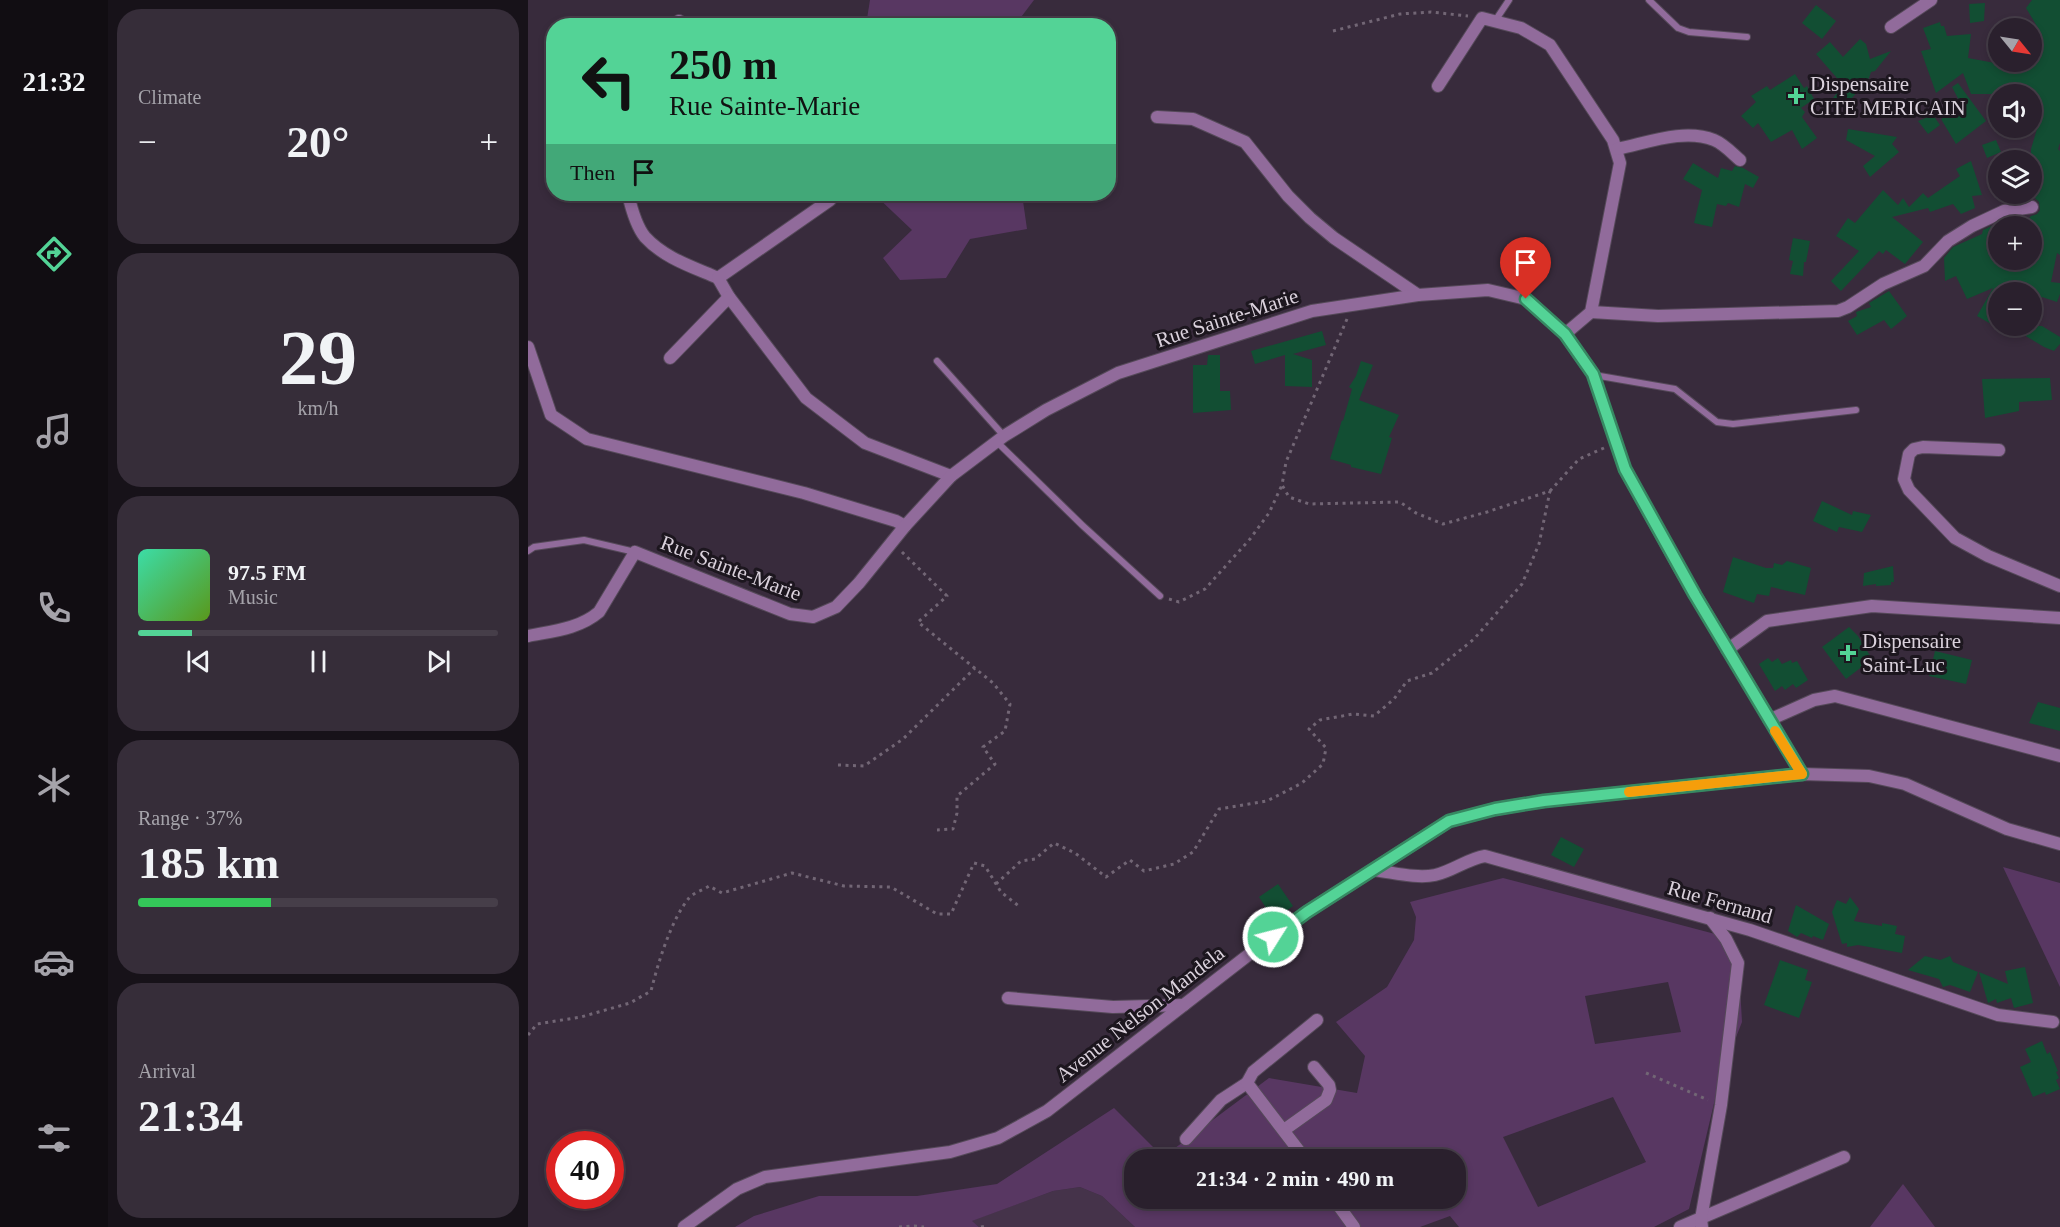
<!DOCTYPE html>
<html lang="en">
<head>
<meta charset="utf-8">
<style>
  :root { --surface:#2a202d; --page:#362d39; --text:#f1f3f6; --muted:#a5a3aa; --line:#463e49; --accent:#53d396 }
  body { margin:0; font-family:Georgia,serif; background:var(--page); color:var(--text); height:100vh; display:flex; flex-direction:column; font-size:22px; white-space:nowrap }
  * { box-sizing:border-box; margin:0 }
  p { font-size:20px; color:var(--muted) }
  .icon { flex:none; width:33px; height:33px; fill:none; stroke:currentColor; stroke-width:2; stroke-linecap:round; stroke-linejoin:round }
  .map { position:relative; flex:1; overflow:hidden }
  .side { display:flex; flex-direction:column; gap:9px; padding:9px; background:#171219; width:420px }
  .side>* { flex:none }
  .banner { position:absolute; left:18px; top:18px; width:570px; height:183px; border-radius:24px; box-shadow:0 3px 9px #0003,0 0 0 2px var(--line); background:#53d396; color:#111; overflow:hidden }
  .needle { width:39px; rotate:120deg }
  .controls { position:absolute; left:1460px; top:18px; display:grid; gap:12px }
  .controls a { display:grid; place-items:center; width:54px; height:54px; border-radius:50%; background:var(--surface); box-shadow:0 3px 9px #0003,0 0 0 2px var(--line); font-size:30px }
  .speed { position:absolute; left:18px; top:1131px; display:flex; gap:12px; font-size:30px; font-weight:700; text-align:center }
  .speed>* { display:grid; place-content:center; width:78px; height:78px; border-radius:50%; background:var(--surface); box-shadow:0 3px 9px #0003,0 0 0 2px var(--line); line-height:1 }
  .speed .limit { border:9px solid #d22; background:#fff; color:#111 }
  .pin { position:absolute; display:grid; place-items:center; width:51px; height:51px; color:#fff; margin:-62px -26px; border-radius:50% 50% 50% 0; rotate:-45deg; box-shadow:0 0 6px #0007 }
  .pin .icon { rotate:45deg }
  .me { position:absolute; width:66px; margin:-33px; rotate:54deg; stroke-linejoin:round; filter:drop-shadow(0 0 4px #0008) }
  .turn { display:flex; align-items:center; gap:21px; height:126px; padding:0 24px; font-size:27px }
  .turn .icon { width:78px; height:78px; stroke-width:2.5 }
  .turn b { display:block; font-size:42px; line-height:51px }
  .then { display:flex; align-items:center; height:57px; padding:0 24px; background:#0003; gap:12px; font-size:22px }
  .big { font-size:45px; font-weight:700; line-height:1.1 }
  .side .tile { flex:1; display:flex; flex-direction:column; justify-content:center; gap:9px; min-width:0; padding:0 21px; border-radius:24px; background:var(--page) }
  .side .dial { align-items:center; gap:0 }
  .dial b { font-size:78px; line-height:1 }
  .song { display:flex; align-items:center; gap:18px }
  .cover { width:72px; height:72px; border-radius:9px; background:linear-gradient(135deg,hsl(160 70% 55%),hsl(90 70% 35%)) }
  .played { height:6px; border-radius:3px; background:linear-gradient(90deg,var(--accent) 15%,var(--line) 15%) }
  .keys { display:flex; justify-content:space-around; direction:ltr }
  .heat { display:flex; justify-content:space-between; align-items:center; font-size:33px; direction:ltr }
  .charge { height:9px; border-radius:4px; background:linear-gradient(90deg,#34c759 37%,var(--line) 0) }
  .trip { position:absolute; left:596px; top:1149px; width:342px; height:60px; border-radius:24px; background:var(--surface); box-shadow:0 3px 9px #0003,0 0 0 2px var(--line); font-weight:700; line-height:60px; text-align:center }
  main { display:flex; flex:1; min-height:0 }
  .dock { display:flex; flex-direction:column; width:108px; justify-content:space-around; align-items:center; background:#110d12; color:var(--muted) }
  .dock .icon { width:42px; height:42px }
  .dock .current { color:var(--accent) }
  .dock b { font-size:27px; color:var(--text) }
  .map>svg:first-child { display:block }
  .built { fill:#45334a }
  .green { fill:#583762; fill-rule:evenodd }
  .building { fill:#124e33 }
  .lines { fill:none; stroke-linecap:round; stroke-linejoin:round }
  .service-casing { stroke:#554959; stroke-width:8 }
  .minor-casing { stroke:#554959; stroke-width:14 }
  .tertiary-casing { stroke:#554959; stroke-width:14 }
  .path { stroke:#726675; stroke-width:3; stroke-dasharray:3 4.5; stroke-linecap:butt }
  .service { stroke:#916b9b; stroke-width:6 }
  .minor { stroke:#916b9b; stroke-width:12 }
  .tertiary { stroke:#916b9b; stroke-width:12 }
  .route-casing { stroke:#368962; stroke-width:15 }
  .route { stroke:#53d396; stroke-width:10 }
  .slow { stroke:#f59e0b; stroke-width:10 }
  .poi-dot { fill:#53d396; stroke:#1c161e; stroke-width:2 }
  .labels { text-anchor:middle; stroke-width:6; stroke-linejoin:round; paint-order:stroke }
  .poi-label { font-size:21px; fill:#dad1dc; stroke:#1c161e; text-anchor:start }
  .street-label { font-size:21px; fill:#dad1dc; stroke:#1c161e }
</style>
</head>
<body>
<main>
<nav class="dock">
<b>21:32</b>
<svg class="icon current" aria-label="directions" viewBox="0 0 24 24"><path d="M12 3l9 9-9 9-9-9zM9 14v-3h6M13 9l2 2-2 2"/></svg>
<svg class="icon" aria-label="music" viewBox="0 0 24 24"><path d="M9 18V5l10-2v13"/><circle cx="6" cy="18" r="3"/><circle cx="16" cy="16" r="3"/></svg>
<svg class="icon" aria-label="phone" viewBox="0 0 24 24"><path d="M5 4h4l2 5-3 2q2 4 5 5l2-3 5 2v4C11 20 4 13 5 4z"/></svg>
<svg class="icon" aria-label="climate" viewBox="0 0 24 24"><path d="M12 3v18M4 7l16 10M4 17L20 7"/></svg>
<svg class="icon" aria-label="car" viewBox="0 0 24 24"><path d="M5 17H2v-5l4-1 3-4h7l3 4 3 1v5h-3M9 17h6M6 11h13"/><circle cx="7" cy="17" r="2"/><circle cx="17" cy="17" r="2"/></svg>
<svg class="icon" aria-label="filters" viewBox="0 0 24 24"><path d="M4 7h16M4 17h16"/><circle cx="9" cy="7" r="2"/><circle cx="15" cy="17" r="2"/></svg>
</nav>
<section class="side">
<div class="tile"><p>Climate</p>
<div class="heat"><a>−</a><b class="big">20°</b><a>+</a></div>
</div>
<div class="tile dial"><b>29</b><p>km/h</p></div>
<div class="tile">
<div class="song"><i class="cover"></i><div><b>97.5 FM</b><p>Music</p></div></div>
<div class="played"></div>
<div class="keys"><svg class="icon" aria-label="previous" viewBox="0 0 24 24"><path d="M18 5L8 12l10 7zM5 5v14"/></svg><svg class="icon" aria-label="pause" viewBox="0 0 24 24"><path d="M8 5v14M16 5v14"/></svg><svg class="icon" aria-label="next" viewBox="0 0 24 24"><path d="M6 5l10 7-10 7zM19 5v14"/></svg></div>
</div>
<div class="tile"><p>Range · 37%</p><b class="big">185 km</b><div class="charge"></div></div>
<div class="tile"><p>Arrival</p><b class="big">21:34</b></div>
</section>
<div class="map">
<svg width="1532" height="1227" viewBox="0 0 1532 1227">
  <rect width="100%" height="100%" fill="#382b3c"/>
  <path class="built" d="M552 1187 574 1196 607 1227H451L443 1221 525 1191Z"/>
  <g class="green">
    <path d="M342 0H506L487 25H338Z"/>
    <path d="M346 194H494L499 229 442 239 418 278 372 280 355 258 384 230Z"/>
    <path d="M1475 867 1532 883V987Z"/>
    <path d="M975 878 1187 934 1211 968 1214 1022 1192 1078 1161 1209 1126 1227H931L922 1216 892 1227H607L574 1196 552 1187 525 1191 444 1221 451 1227H207L226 1216 291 1196H389L469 1184 586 1108 635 1157 741 1078 829 1093 837 1056 808 1022 859 987 886 940 888 917 882 902ZM1140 982 1153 1032 1067 1044 1057 996ZM1085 1097 1118 1162 1010 1207 975 1137ZM606 1160H927V1198H606Z"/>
    <path d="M1375 1184 1407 1227H1342Z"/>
  </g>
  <g class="building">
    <path d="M1504 0H1532V143L1530 149 1532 151V255L1529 253 1523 282 1532 283V294L1529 302 1514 297 1503 316V292H1470V328L1449 316 1465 288 1439 299 1428 276 1417 281 1416 258 1425 247 1454 234 1455 230 1470 223V260H1503V226H1494L1503 216 1509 214 1512 210 1511 202 1503 194V149L1511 122H1503V94H1443L1435 73 1408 93 1393 51 1403 49 1395 28 1412 22 1413 26H1416L1419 36 1443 34 1440 58 1467 63 1468 60 1470 62H1503V40L1510 28 1498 8Z"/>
    <path d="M1457 3 1456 21 1442 23 1441 4Z"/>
    <path d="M1288 5 1308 21 1294 39 1274 23Z"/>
    <path d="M1332 39 1338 44 1342 59 1363 51 1347 71 1343 72 1341 78 1318 105 1305 98 1315 85 1288 54 1302 42 1315 57Z"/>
    <path d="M1267 74 1276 88 1279 86 1286 99 1273 108 1277 112 1274 117 1289 138 1274 149 1264 130 1243 142 1230 123 1225 128 1213 116 1228 102 1223 96 1239 86 1242 90Z"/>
    <path d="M1430 83 1458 121 1428 144 1413 119 1435 108 1424 87Z"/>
    <path d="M1405 115 1412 125 1400 134 1390 121Z"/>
    <path d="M1320 129 1369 137 1364 144 1371 152 1342 177 1335 166 1347 156 1318 140Z"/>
    <path d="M1468 140 1473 152 1459 158 1454 145Z"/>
    <path d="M1443 161 1454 195 1444 196 1447 208 1433 214 1425 204 1402 212 1400 208 1364 217 1395 242 1377 264 1358 250 1355 254 1351 251 1313 291 1303 281 1331 251 1308 236 1320 218 1327 223 1355 190 1370 205 1375 198 1381 207 1395 193 1400 198 1432 176 1428 169Z"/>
    <path d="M1165 163 1190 178 1193 168 1204 171 1207 166 1215 168 1231 177 1225 188 1217 184 1211 207 1200 203 1198 206 1189 204 1184 227 1166 223 1174 190 1155 179Z"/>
    <path d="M1265 238 1282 241 1278 262H1276L1275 276 1262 274 1265 261 1261 260Z"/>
    <path d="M1361 291 1379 316 1363 329 1356 320 1329 335 1320 321 1329 316 1328 312 1343 307 1341 303Z"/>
    <path d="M1481 326H1514L1532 337V344L1526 351 1516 347Z"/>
    <path d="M794 331 798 345 765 354 784 360V387L757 386V355L727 364 723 351Z"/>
    <path d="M680 355H692V391H702L703 410 665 413V365H679Z"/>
    <path d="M833 361 845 365 831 400 871 415 861 437 864 438 853 474 823 467V465L802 459 814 420 815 421 824 389 821 387 828 376Z"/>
    <path d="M1522 378 1524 400 1491 402V411L1457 418 1454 379Z"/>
    <path d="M1294 501 1324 515 1325 511 1343 515 1334 532 1311 527 1309 532 1285 521Z"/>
    <path d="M1205 557 1238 568H1245L1246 563 1254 565 1259 561 1283 568 1277 595 1243 587 1241 596 1229 594 1226 603 1195 592Z"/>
    <path d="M1365 566 1366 582H1363V585L1348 586V584L1335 586 1336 573Z"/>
    <path d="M1321 627 1330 636 1344 659 1318 679 1294 647Z"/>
    <path d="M1407 651 1444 660 1438 684 1401 676Z"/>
    <path d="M1240 658 1244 662 1250 658 1254 664 1263 660 1264 663 1269 661 1280 680 1268 688 1265 684 1257 690 1254 686 1247 691 1231 664Z"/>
    <path d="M1510 702 1532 708V731L1501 723Z"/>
    <path d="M1033 837 1056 849 1046 867 1023 855Z"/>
    <path d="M750 884 765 906 746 920 731 897Z"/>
    <path d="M1322 897 1331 909 1326 921 1354 926V923L1369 926 1367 934 1377 936 1374 953 1330 945 1319 947V943L1314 944 1304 912 1309 900 1318 904Z"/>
    <path d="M1268 905 1301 924 1295 940 1285 936 1284 938 1273 933 1269 937 1260 931Z"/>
    <path d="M1397 956 1412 960 1422 956 1425 962 1450 972 1442 992 1422 985 1415 987 1411 979 1380 970Z"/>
    <path d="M1252 960 1280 970 1277 980 1284 982 1271 1018 1236 1005Z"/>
    <path d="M1497 967 1505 1003 1486 1008 1483 998 1469 1003 1468 999 1460 1003 1451 972 1480 984 1477 971Z"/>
    <path d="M1514 1041 1519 1054 1522 1052 1530 1071 1528 1072 1531 1078 1528 1080 1532 1089 1518 1095 1517 1092 1505 1097 1492 1067 1503 1062 1497 1049Z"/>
  </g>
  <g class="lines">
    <g class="service-casing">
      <g id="service">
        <path d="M1121 0 1150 28 1161 32 1219 37"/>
        <path d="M967 21 981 0"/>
        <path d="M409 361 476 436"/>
        <path d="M1066 375 1147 389 1189 422 1205 424 1328 410"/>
        <path d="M469 442 554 525 632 596"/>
        <path d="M0 551 6 547 56 540 107 552"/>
      </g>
    </g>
    <g class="minor-casing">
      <g id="minor">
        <path d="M151 21 158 26"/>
        <path d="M1363 27 1403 0"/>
        <path d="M910 86 954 18 993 28 1022 45 1085 140 1092 163 1063 312 1037 334"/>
        <path d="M629 117 665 119 717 142 760 196 782 218 806 238 890 295"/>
        <path d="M1089 149C1119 143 1156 128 1186 140 1196 144 1204 153 1212 160"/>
        <path d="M100 194C103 207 108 226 117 237 136 258 165 267 190 278"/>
        <path d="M201 297 190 278 302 200 306 194"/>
        <path d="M1063 312 1130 316 1310 311 1320 307 1355 284 1396 266 1420 241 1444 226 1476 211 1504 207"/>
        <path d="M0 347 23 415 59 439 276 493 368 521 377 526"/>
        <path d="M142 358 201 297 278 398 337 443 423 476"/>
        <path d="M1471 450 1395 447 1386 449 1381 454 1376 479 1381 490 1427 538 1460 556 1532 586"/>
        <path d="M0 636C25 631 51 629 71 612L107 552 262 614 285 617 308 607 331 583 377 526 423 476 476 436 518 410 590 373 784 311 890 295 960 290 998 299 1037 334 1065 374 1097 469 1156 576 1274 774"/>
        <path d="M1199 650 1239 621 1344 606 1532 618"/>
        <path d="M1241 720 1286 700 1307 696 1532 756"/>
        <path d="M845 870C864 872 888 879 907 875 925 871 939 859 957 856L1222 930 1470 1015 1525 1022"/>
        <path d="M480 998 585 1007 656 1005"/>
        <path d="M756 1130 798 1100 802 1090 801 1085 786 1067"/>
        <path d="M658 1139 693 1100 719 1083"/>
        <path d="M778 1160 719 1083 725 1072 789 1020"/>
        <path d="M805 1198 826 1227"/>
        <path d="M1152 1227 1316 1157"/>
        <path d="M1174 1227 1173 1219 1193 1105 1210 963 1198 939 1182 918"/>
      </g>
    </g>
    <g class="tertiary-casing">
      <path id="tertiary" d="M156 1227 209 1189 237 1177 422 1152 470 1138 519 1111 728 949 779 912 921 821 967 809 1016 801 1274 774 1341 776 1377 784 1479 829 1532 844"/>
    </g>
    <g class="path">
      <path d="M805 31 872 14 903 12 940 16"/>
      <path d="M1022 491 1051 459 1076 448"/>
      <path d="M374 552 419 596 390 622 465 683 482 704 477 731 455 747 467 764 429 796V813L425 829 409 830"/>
      <path d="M641 599 651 602 677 589 722 539 741 513 754 485"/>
      <path d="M310 765 336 766 375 739 447 668"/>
      <path d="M468 884 493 861 507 859 526 843 547 853 578 877 602 860 616 871 646 864 665 852 691 809 739 801 774 783 795 764 798 748 781 729 792 720 825 714 846 716 866 699 879 681 904 673 946 639 994 584 1011 544 1022 491 959 512 915 524 888 513 872 502 781 504 761 497 754 485 758 462 819 319"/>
      <path d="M0 1035 9 1024 53 1017 102 1003 123 991C130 963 143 920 161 898 165 893 175 890 181 886L194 893 264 873 316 886 363 887 409 914H423L446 863 457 866 473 892 492 907"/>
      <path d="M1118 1073 1180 1100"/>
      <path d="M371 1227 386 1226 396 1227"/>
      <path d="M453 1227 458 1226"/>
    </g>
    <use href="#service" class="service"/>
    <use href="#minor" class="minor"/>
    <use href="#tertiary" class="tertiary"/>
  </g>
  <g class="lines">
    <g class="route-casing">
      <path id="route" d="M745 937 779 912 921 821 967 809 1016 801 1274 774 1167 595 1097 469 1065 374 1037 334 998 299"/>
    </g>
    <use href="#route" class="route"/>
    <path class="slow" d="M1101 792 1274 774 1247 731"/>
  </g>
  <g class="poi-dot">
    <path d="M1265 87h6v6h6v6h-6v6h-6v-6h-6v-6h6z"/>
    <path d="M1317 644h6v6h6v6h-6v6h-6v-6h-6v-6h6z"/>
  </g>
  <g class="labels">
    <g class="poi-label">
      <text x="1282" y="91">Dispensaire<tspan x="1282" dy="24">CITE MERICAIN</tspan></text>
      <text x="1334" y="648">Dispensaire<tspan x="1334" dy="24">Saint-Luc</tspan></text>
    </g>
    <g class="street-label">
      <text transform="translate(699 318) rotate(-18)" y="7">Rue Sainte-Marie</text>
      <text transform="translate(203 568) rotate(21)" y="7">Rue Sainte-Marie</text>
      <text transform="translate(1192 902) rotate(16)" y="7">Rue Fernand</text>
      <text transform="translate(612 1014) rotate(-38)" y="7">Avenue Nelson Mandela</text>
    </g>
  </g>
</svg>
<div class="controls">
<a><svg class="needle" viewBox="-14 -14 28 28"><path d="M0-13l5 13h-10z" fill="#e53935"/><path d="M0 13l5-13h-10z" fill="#a5a3aa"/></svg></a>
<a><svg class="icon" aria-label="sound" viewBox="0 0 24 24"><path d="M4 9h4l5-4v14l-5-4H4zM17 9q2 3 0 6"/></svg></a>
<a><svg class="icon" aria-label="layers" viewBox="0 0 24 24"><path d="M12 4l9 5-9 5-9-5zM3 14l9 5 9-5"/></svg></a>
<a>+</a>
<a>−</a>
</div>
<div class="speed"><div class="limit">40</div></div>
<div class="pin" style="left:998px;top:299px;background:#d93025"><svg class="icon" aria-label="arrive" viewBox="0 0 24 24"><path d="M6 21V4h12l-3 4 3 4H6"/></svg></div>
<svg class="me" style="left:745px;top:937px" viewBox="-20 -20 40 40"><circle r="17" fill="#53d396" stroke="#fff" stroke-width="3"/><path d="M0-11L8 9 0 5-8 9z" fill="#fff"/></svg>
<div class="trip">21:34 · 2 min · 490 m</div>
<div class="banner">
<div class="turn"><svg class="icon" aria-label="left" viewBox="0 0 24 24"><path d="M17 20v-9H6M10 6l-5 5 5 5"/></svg><div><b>250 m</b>Rue Sainte-Marie</div></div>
<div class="then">Then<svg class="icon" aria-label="arrive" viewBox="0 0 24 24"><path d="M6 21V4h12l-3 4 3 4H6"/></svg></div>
</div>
</div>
</main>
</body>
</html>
